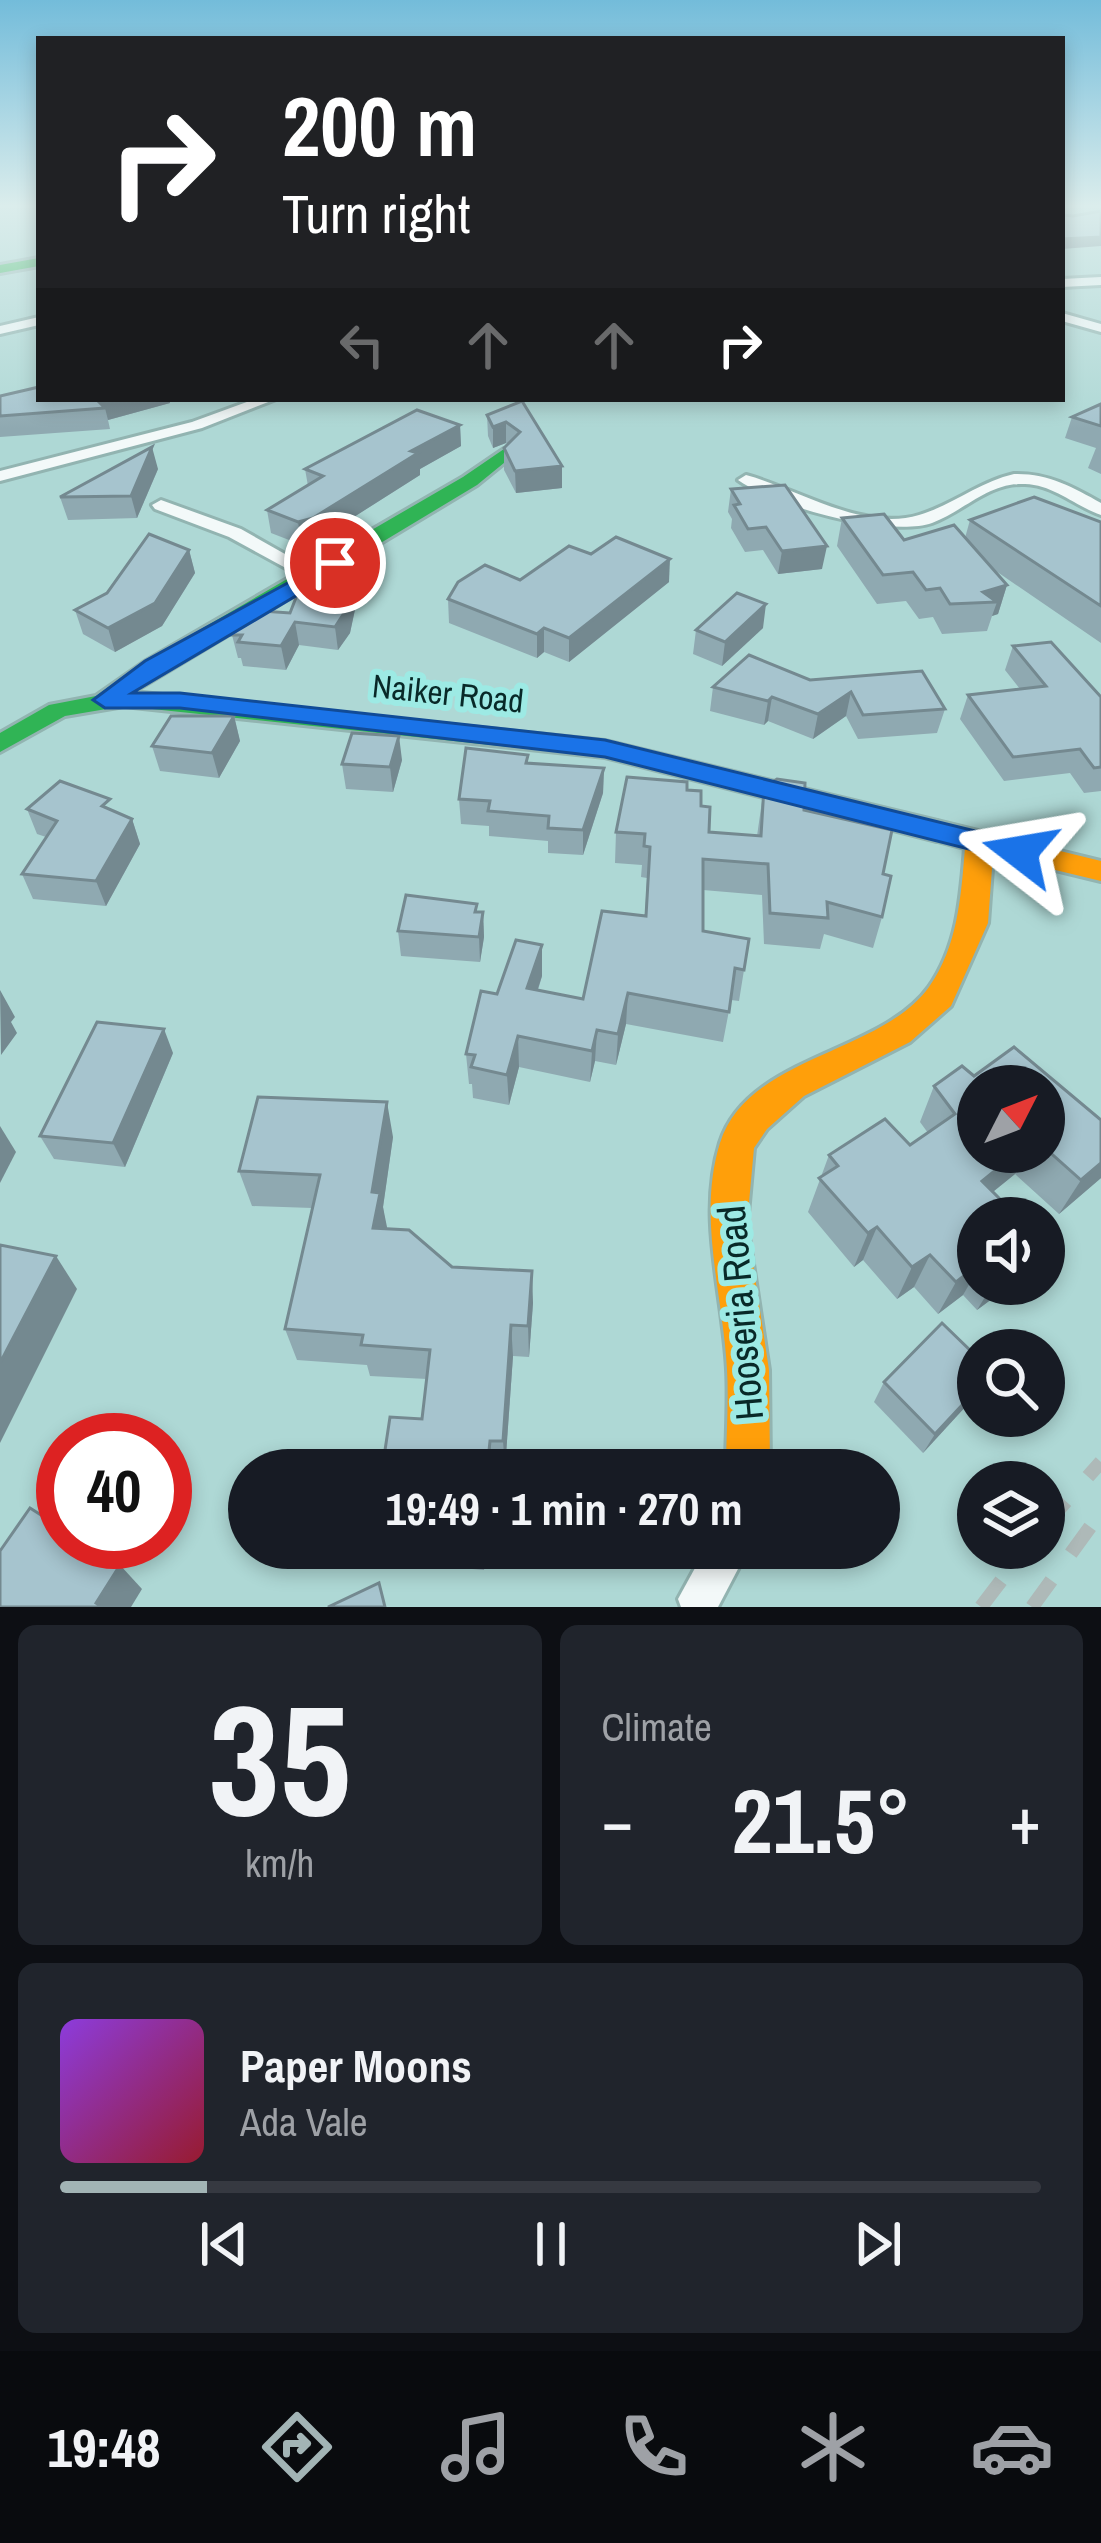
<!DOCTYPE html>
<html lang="en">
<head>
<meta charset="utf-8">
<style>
  :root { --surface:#171b24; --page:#20242c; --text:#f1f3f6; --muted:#9ea1a6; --line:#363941; --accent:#a2b4b5 }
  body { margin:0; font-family:"Archivo Narrow",sans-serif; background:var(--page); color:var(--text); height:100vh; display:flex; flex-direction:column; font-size:45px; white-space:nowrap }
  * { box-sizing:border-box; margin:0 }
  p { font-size:39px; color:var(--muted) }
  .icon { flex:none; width:66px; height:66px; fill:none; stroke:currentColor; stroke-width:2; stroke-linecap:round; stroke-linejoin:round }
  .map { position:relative; height:1607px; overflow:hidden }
  .sheet { display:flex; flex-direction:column; gap:18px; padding:18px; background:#0d0f14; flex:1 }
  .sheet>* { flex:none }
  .top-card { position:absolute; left:36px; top:36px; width:1029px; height:366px; border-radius:0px; box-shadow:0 6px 18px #0003; background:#202124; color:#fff; overflow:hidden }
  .needle { width:78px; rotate:48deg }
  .fabs { position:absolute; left:957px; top:1065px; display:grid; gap:24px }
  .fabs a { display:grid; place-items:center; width:108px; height:108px; border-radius:50%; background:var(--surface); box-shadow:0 6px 18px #0003; font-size:60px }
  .speed { position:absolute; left:36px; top:1413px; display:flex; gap:24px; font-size:60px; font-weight:700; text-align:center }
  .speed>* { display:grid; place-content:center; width:156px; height:156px; border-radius:50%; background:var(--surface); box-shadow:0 6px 18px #0003; line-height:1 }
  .speed .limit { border:18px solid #d22; background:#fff; color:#111 }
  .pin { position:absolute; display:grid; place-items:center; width:102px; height:102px; color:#fff; margin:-51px; border:6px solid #fff; border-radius:50%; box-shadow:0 3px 12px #0007 }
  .me { position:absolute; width:132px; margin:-66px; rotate:284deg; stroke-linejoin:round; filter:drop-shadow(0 0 9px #0008) }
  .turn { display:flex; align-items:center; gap:42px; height:252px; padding:0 48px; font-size:54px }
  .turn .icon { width:156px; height:156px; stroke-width:2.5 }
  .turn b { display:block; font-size:84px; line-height:102px }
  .lanes { display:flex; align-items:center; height:114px; padding:0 48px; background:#0003; justify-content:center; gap:60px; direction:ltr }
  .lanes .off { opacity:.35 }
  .big { font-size:90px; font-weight:700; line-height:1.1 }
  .sheet .card { flex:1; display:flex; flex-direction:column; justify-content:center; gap:18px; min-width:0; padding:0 42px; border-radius:18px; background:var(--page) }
  .sheet .dial { align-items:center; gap:0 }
  .dial b { font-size:156px; line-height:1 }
  .song { display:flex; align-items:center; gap:36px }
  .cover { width:144px; height:144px; border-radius:18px; background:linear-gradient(135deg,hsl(270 70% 55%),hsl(350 70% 35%)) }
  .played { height:12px; border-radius:6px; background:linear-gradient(90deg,var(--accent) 15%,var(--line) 15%) }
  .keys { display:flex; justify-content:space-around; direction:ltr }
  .heat { display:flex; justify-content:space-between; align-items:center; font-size:66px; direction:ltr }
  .sheet .tiles { flex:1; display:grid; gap:18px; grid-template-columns:1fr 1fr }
  .card:last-child { grid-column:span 2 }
  .trip { position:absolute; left:228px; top:1449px; width:672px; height:120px; border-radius:60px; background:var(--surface); box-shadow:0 6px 18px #0003; font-weight:700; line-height:120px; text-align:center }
  .tab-bar { display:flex; height:192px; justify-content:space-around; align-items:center; background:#090b0e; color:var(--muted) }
  .tab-bar .icon { width:84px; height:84px }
  .tab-bar .selected { color:var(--accent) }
  .tab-bar b { font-size:54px; color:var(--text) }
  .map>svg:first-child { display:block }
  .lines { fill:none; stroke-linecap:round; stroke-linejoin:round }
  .street-casing { stroke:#92b4b1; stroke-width:6 }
  .fast-casing { stroke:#92b4b1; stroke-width:6 }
  .slow-casing { stroke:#92b4b1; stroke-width:6 }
  .street { fill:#f3f9f9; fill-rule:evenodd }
  .fast { fill:#30b455; fill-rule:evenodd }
  .slow { fill:#ff9f0a; fill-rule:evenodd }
  .rail { stroke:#aeb9b8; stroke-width:14; stroke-dasharray:33 33; stroke-linecap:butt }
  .wall { fill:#8fa9b1; fill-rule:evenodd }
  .shaded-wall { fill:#748990 }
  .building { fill:#a6c4ce; stroke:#748990; stroke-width:3 }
  .route { fill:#1a73e8; stroke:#114b97; stroke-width:3 }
  .labels { text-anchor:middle; stroke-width:12; stroke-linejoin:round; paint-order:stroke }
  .street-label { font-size:33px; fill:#082928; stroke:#9deae4 }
  .near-street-label { font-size:39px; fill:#082928; stroke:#9deae4 }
</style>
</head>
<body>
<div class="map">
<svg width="1101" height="1607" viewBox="0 0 1101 1607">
  <rect width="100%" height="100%" fill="#aed8d5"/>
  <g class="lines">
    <g class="street-casing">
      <g id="street">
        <path d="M1101 277V285L1062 287V279Z"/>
        <path d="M1062 313 1101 324V332L1062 321Z"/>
        <path d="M39 317V325L0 334V326Z"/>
        <path d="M255 399H276L202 428 0 481V471L192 422Z"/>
        <path d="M1014 474C1047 473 1073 487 1101 503V515C1075 506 1054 485 1025 484 989 482 964 511 932 523 888 538 774 506 738 480L746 475C798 489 864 532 919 515 953 505 979 482 1014 474Z"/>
        <path d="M161 500 241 529 322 575 320 579H306L229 537 155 509 152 505Z"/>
        <path d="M706 1548H749L718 1607H681L678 1599Z"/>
      </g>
    </g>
    <g class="fast-casing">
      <g id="fast">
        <path d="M39 258V266L0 273V265Z"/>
        <path d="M504 449 513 454 510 458 477 485 133 692 605 741 937 821 951 831 947 838 937 841 605 757 124 706 65 716 0 752V733L49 705 96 696 146 661 463 477Z"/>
      </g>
    </g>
    <g class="slow-casing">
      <path id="slow" d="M937 821 1101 861V881L993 855 988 923 951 1006 910 1042 804 1096 767 1129 754 1148 747 1224 769 1370 770 1470H726C726 1437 729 1403 727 1369 723 1294 697 1217 720 1143 747 1056 881 1054 929 987 958 946 961 896 965 848L927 838 923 831Z"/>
    </g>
    <use href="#street" class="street"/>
    <use href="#fast" class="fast"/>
    <use href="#slow" class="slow"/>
    <g class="rail">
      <path d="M1044 1526 1101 1462"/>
      <path d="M981 1607 1026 1548"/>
      <path d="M1032 1607 1101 1512"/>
    </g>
  </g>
  <g class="wall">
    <path d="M0 396 39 399H169L170 403 108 420 110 429 0 437Z"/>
    <path d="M522 401 562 466V488L516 493 504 470V448L508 444 506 443 493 448 488 436 487 415Z"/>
    <path d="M1101 404V474L1088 468 1096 448 1065 438 1072 417Z"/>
    <path d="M460 425 461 446 420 469V475L316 541 302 545 271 533 267 510 308 486 305 469Z"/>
    <path d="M158 469 137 518 68 520 60 497Z"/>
    <path d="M731 489 822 569 778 574 763 550 745 552 731 528 732 519 728 512Z"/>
    <path d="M842 518 904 540 965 538 970 520 1101 522V643L993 569 1007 585 998 614 992 616 987 631 942 634 933 617 919 619 906 601 877 604 837 546Z"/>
    <path d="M189 550 195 573 162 626 115 652 83 634 75 610Z"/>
    <path d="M520 580 669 582 569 662 544 652 537 658 449 623 448 599Z"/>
    <path d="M357 600 350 633 338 650 299 645 286 670 243 666 241 658H238L232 635 290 613Z"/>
    <path d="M763 628 722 666 693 654 696 630Z"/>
    <path d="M1013 646 1101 697V791L1084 793 1070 773 1004 781 960 719 968 695 1020 689 1005 670Z"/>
    <path d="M810 680 945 709 937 733 858 739 846 716 813 739 768 721 764 725 710 711 713 687Z"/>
    <path d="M234 716 240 741 219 778 160 771 152 746Z"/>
    <path d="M528 755V763L604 768 603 793 583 855 548 853V841L489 836V826L461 824 459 799Z"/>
    <path d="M402 760 393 792 346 789 342 764Z"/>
    <path d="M764 787 804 810 883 874 882 917 873 948 824 934 820 949 764 944 762 895 703 890V931L749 939 739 1001 731 1000 723 1042 626 1024 616 1065 595 1061 590 1082 519 1067 509 1105 473 1098 472 1084H469L466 1054 497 994 542 976 538 990 583 999 645 916 647 878 641 877 642 865 615 863 616 832 687 790 701 806 709 832 757 836Z"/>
    <path d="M27 809 114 812 132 819 140 844 106 906 33 899 22 874 46 837 37 834Z"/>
    <path d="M477 912H483L484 937 480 962 401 956 398 931Z"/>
    <path d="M1014 1047 1101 1120V1178L1059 1214 1015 1174 993 1192 1019 1218H978V1284H1012L977 1310 963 1295 938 1314 914 1287 897 1299 863 1260 854 1267 808 1212 829 1155 885 1119 910 1145 928 1133 920 1122 934 1086 962 1066 974 1076ZM978 1086H1044V1152H978Z"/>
    <path d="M173 1053 125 1167 54 1159 40 1136Z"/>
    <path d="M393 1137 383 1207 386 1229 452 1267 533 1303 529 1357 513 1356 505 1469 493 1468 422 1419 427 1379 370 1376 367 1365 297 1360 285 1329 312 1208 252 1206 239 1171Z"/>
    <path d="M978 1358V1393L923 1453 874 1402 884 1382Z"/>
    <path d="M409 1548H486L484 1570 414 1564Z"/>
  </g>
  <g class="shaded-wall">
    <path d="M1101 237V246L1062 249V239Z"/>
    <path d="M105 399H169L170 403 108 420 105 408 98 401Z"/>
    <path d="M506 422V443L493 448V427Z"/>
    <path d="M460 425 461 446 420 469V475L316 541 302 545 298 522 411 451Z"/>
    <path d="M152 447 158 469 137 518 131 496Z"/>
    <path d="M562 466V488L516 493 515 471Z"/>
    <path d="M827 546 822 569 778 574 782 551Z"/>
    <path d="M189 550 195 573 162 626 115 652 108 628Z"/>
    <path d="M670 559 669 582 569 662V638Z"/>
    <path d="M354 577 357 600 350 633 338 650 335 627Z"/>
    <path d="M1007 585 998 614 992 616 997 602 983 592Z"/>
    <path d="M766 604 763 628 722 666 725 642Z"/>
    <path d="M295 622 299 645 286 670 281 646Z"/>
    <path d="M544 628V652L537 658V634Z"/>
    <path d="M851 692 846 716 813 739 818 714Z"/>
    <path d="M772 697 768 721 764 725 768 701Z"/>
    <path d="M234 716 240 741 219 778 212 753Z"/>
    <path d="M399 736 402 760 393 792 390 767Z"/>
    <path d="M604 768 603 793 583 855V830Z"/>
    <path d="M132 819 140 844 106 906 96 881Z"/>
    <path d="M483 912 484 937 480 962 479 937Z"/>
    <path d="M542 945V976L528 1019 527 988Z"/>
    <path d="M0 990 15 1017 11 1022 17 1033 1 1055Z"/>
    <path d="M628 993 626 1024 616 1065 618 1034Z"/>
    <path d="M164 1029 173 1053 125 1167 113 1143Z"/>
    <path d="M597 1030 595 1061 590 1082 592 1051Z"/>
    <path d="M518 1036 519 1067 509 1105 507 1075Z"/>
    <path d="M387 1102 393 1137 383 1207 387 1227 381 1261 373 1228 372 1192Z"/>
    <path d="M0 1126 16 1152 0 1183Z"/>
    <path d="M1018 1152H1027L1015 1174 964 1215 982 1181Z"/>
    <path d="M1101 1163V1178L1059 1214 1081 1180Z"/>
    <path d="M877 1227 863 1260 854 1267 868 1233Z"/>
    <path d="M930 1255 914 1287 897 1299 912 1267Z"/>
    <path d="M56 1256 77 1289 0 1443V1363Z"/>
    <path d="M978 1265V1269L963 1295 938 1314 956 1282Z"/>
    <path d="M532 1271 533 1303 529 1357 528 1326Z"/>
    <path d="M993 1284H1012L977 1310Z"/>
    <path d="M511 1325 513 1356 505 1469 503 1441Z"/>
    <path d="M978 1388V1393L923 1453 935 1434Z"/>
    <path d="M490 1441 492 1470H487Z"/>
    <path d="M481 1548H486L484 1570Z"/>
    <path d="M120 1565 142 1589 131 1607H100L96 1603Z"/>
  </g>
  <g class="building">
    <path d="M1101 211V237L1062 239V215L1073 216Z"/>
    <path d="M39 387V399H105L98 401 105 408 0 416V396Z"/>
    <path d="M522 401 562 466 515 471 504 448 520 432 506 422 493 427 487 415Z"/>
    <path d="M1101 404V426L1072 417Z"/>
    <path d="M417 410 460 425 411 451 418 453 313 518 298 522 267 510 323 476 305 469Z"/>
    <path d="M152 447 131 496 60 497Z"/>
    <path d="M785 485 827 546 782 551 766 527 748 529 734 505 740 504 731 489Z"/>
    <path d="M1034 497 1101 522V606L970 520Z"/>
    <path d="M884 514 904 540 954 525 1007 585 983 592 997 602 950 604 940 588 926 590 913 572 883 575 842 518Z"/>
    <path d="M149 534 189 550 155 603 108 628 75 610 107 593Z"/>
    <path d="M616 537 670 559 569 638 544 628 537 634 448 599 458 582 485 565 520 580 569 546 591 554Z"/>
    <path d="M304 577H354L346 610 335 627 295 622 281 646 238 642 242 635H232L247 610 290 613Z"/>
    <path d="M737 593 766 604 725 642 696 630Z"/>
    <path d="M1051 642 1101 697V767L1094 768 1080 749 1013 757 968 695 1046 686 1013 646Z"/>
    <path d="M749 655 810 680 922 671 945 709 863 715 851 692 818 714 772 697 768 701 713 687Z"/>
    <path d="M171 716H234L212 753 152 746Z"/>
    <path d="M352 733 399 736 390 767 342 764Z"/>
    <path d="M466 748 528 755 526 763 604 768 583 830 548 828 549 816 488 811 490 801 459 799Z"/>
    <path d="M627 777 687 782V790L701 791V806L710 807 709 832 761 836 764 787 777 779 805 783 804 810 892 830 883 874 891 876 882 917 827 902 828 918 770 913 768 864 703 859V931L749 939 744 970 735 968 729 1012 628 993 618 1034 597 1030 592 1051 518 1036 507 1075 471 1067 475 1055 466 1054 481 991 497 994 516 940 542 945 527 988 583 999 602 911 646 916 650 847 644 846 645 834 616 832Z"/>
    <path d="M60 781 110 799 102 806 132 819 96 881 22 874 57 821 27 809Z"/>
    <path d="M406 895 477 904 475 912H483L479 937 398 931Z"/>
    <path d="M97 1022 164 1029 113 1143 40 1136Z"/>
    <path d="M1014 1047 1101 1120V1163L1081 1180 1044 1147V1086H978V1152H1018L982 1181 1019 1218H978V1265L956 1282 930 1255 912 1267 877 1227 868 1233 819 1178 838 1166 829 1155 885 1119 910 1145 955 1114 934 1086 962 1066 974 1076Z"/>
    <path d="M258 1097 387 1102 372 1192 380 1193 373 1228 409 1230 452 1267 532 1271 528 1326 511 1325 503 1441H490L487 1470H382L390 1417 422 1419 430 1350 361 1345 363 1335 285 1329 320 1175 239 1171Z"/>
    <path d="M0 1245 56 1256 0 1363Z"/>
    <path d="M942 1323 978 1358V1388L935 1434 884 1382Z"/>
    <path d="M30 1508 63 1529V1542H83L120 1565 96 1603 102 1607H0V1551Z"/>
    <path d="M379 1583 385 1607H328Z"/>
  </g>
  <linearGradient id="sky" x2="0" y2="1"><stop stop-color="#73bcda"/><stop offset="0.48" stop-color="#dbedec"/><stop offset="1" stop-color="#dbedec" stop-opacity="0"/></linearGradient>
  <rect width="1101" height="429" fill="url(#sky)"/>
  <path class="route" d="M335 557 343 559V568L132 693H180L605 740 1020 842 1035 852 1020 862 605 757 180 708H105L93 700 145 661Z"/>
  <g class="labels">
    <g class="street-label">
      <text transform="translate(448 693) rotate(6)" y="12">Naiker Road</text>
    </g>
    <g class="near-street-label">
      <text transform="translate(740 1313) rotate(-95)" y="14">Hooseria Road</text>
    </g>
  </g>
</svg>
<div class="fabs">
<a><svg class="needle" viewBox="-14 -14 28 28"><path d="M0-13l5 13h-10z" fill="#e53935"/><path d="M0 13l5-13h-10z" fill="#9ea1a6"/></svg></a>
<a><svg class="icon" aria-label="sound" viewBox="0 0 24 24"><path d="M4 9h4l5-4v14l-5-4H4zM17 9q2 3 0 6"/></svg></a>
<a><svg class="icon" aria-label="search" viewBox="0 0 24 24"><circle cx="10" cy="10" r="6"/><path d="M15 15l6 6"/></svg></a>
<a><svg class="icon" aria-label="layers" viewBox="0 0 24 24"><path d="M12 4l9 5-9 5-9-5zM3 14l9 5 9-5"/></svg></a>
</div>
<div class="speed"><div class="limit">40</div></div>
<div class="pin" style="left:335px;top:563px;background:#d93025"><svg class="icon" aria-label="arrive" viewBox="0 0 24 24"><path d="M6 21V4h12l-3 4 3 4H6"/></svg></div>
<svg class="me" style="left:1020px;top:852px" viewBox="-20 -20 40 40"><path d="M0-17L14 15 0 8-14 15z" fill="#1a73e8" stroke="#fff" stroke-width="4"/></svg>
<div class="trip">19:49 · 1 min · 270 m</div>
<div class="top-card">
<div class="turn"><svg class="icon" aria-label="right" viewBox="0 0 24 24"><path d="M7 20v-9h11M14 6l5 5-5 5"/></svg><div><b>200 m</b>Turn right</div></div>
<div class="lanes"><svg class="icon off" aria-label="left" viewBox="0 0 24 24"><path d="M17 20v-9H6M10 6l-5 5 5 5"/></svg><svg class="icon off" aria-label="ahead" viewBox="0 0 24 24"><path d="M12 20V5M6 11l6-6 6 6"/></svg><svg class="icon off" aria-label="ahead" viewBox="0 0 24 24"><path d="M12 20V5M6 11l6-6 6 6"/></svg><svg class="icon" aria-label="right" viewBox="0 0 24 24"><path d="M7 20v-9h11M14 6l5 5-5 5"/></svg></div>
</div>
</div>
<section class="sheet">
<div class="tiles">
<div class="card dial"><b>35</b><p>km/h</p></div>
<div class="card"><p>Climate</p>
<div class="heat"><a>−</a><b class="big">21.5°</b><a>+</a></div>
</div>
<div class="card">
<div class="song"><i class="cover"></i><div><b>Paper Moons</b><p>Ada Vale</p></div></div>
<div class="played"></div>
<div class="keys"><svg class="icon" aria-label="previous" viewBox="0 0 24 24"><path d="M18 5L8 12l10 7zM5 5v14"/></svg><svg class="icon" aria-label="pause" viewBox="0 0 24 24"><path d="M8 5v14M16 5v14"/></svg><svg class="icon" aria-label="next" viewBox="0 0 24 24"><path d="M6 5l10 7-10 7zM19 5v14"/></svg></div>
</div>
</div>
</section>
<nav class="tab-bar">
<b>19:48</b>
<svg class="icon selected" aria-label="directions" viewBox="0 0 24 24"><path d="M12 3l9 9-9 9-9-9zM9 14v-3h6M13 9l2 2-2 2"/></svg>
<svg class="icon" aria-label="music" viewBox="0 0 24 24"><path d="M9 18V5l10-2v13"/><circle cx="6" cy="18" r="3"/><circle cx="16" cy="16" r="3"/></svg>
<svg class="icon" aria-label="phone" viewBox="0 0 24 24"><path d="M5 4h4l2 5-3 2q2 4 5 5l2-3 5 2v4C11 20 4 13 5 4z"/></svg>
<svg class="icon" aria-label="climate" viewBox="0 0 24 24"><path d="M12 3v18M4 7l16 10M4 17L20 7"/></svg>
<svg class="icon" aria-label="car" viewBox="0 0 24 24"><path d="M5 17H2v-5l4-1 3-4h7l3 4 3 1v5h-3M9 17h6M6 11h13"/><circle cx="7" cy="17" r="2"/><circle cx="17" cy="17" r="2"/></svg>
</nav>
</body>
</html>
